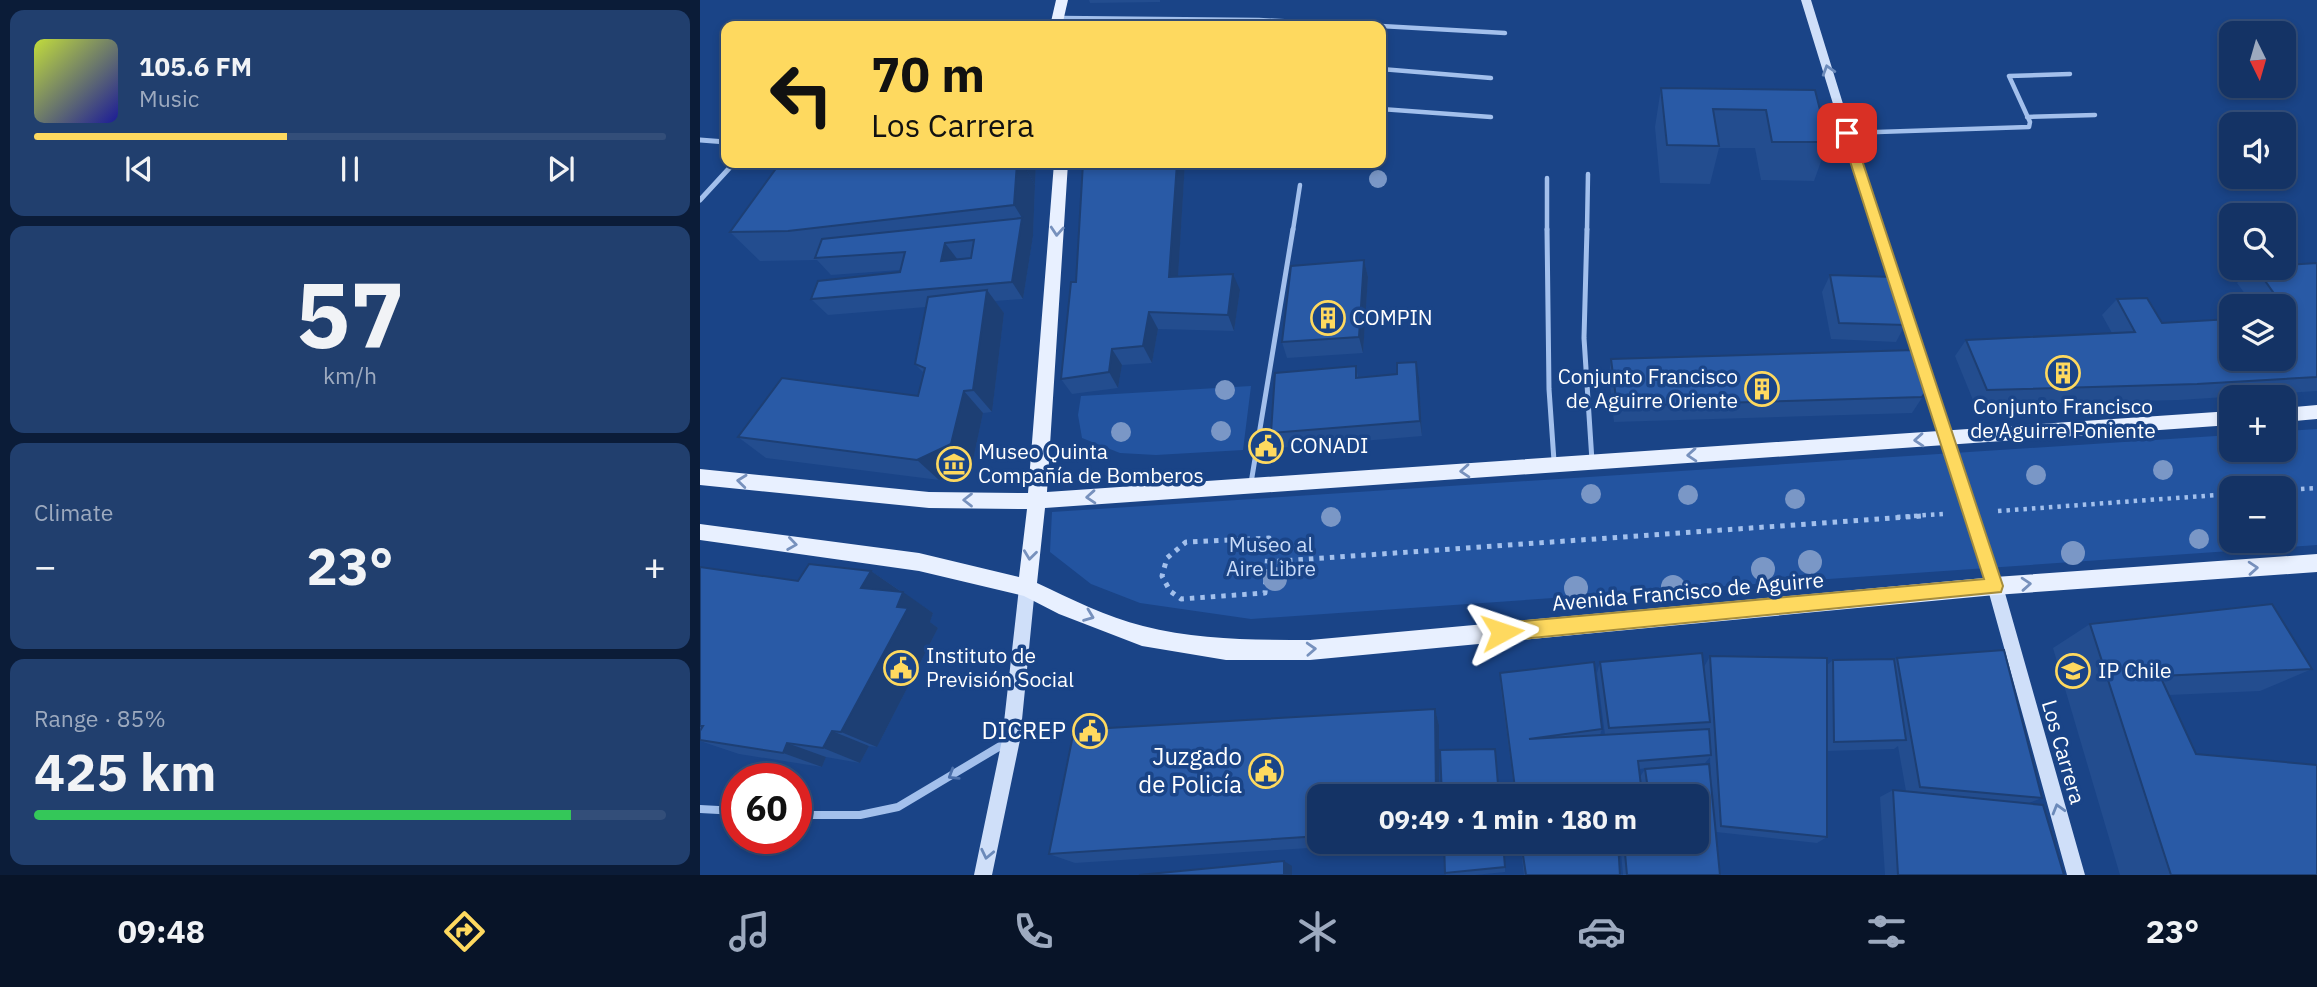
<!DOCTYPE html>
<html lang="en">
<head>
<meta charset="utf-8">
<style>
  :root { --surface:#143365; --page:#213f6e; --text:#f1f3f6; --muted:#9daabf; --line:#334e79; --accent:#fed95f }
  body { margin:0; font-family:"IBM Plex Sans",sans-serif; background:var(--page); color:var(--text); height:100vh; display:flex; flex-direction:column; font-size:26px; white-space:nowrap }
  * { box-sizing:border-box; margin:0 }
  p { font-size:23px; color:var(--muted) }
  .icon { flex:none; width:38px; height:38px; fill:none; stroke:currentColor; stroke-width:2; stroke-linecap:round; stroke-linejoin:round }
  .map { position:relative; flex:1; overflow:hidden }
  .sheet { display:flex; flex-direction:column; gap:10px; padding:10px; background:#0b1c38; width:700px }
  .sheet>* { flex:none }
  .banner { position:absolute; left:21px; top:21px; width:665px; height:147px; border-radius:14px; box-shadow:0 4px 10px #0003,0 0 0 2px var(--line); background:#fed95f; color:#111; overflow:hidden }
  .needle { width:46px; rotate:175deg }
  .tools { position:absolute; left:1519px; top:21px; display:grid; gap:14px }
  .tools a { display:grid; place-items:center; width:77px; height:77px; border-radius:14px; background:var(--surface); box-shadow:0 4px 10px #0003,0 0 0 2px var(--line); font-size:35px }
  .speed { position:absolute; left:21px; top:763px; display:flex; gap:14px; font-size:35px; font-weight:700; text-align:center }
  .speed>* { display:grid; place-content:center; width:91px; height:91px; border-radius:50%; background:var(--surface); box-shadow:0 4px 10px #0003,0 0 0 2px var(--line); line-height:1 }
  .speed .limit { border:10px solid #d22; background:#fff; color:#111 }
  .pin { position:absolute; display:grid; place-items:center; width:60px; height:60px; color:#fff; margin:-30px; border-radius:14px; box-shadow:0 4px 10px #0006 }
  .me { position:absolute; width:77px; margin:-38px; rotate:85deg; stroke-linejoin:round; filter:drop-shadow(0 0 5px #0008) }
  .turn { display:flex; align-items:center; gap:24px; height:147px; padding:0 35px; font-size:32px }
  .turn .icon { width:91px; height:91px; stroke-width:2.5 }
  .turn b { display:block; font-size:49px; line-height:60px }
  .big { font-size:52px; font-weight:700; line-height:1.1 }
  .sheet .card { flex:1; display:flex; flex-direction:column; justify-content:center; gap:10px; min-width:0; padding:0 24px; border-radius:14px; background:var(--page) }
  .sheet .dial { align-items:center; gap:0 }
  .dial b { font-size:91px; line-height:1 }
  .song { display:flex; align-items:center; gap:21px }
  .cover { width:84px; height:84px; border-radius:10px; background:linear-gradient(135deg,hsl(70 70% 55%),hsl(240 70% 35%)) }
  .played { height:7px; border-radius:4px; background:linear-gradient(90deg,var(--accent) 40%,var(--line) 40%) }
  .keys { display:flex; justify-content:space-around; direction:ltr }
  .heat { display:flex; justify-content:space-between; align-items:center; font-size:38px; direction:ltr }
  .charge { height:10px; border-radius:5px; background:linear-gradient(90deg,#34c759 85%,var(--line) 0) }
  .trip { position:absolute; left:607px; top:784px; width:402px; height:70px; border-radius:14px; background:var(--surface); box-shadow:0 4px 10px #0003,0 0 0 2px var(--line); font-weight:700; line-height:70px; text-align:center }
  .dock { display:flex; height:112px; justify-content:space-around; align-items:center; background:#081428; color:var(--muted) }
  .dock .icon { width:49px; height:49px }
  .dock .active { color:var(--accent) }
  .dock b { font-size:32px; color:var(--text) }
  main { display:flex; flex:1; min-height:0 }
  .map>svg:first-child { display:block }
  .green { fill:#2354a0; fill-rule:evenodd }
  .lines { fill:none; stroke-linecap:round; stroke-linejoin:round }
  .path-far1 { stroke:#a3c0ec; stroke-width:4.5; stroke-dasharray:3.5 5; stroke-linecap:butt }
  .path { stroke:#a3c0ec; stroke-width:5; stroke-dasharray:4.5 6; stroke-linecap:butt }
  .lane-far1 { stroke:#a3c0ec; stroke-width:4.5 }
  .lane { stroke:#a3c0ec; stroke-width:5 }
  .street-far1 { stroke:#a3c0ec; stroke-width:5 }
  .street { stroke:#a3c0ec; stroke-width:8 }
  .secondary { fill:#cfdff9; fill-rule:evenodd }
  .primary { fill:#e8f0ff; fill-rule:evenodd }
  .tree { fill:#7a97c6 }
  .wall { fill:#234d8f }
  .shaded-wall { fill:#1d3f74 }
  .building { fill:#295aa6; stroke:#1d3f74; stroke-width:2; fill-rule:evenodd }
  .oneway { stroke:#6b8aba }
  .oneway2 { stroke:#7791bd }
  .oneway3 { stroke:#4a6faa }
  .route { fill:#fed95f; stroke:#a58d3e; stroke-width:2 }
  .labels { text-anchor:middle; stroke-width:7; stroke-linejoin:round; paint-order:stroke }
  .poi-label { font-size:21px; fill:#fff; stroke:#1a4487; text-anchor:start }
  .park-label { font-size:21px; fill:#c8dbf9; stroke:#1a4487 }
  .street-label { font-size:21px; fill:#fff; stroke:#1a4487 }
  .near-poi-label { font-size:24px; fill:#fff; stroke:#1a4487; text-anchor:end }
</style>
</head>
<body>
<main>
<section class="sheet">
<div class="card">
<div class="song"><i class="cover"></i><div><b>105.6 FM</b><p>Music</p></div></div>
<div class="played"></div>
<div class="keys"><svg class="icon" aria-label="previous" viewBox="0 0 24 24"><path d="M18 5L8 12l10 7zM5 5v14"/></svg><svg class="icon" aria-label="pause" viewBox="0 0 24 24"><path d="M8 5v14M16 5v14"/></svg><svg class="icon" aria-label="next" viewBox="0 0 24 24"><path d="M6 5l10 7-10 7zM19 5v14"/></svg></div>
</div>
<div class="card dial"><b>57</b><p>km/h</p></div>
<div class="card"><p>Climate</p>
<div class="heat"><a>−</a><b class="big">23°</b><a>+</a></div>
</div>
<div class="card"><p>Range · 85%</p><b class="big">425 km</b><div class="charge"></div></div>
</section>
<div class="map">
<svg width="1617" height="875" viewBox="0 0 1617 875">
  <rect width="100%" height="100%" fill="#1a4487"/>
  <g class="green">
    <path d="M551 386 543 450 456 455 420 453 382 438 378 415 381 396Z"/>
    <path d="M1617 429V545L551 619 440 603 391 584 350 552 352 512 1531 435V450H1584V431ZM1531 488H1584V541H1531Z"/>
  </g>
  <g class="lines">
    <g class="path-far1">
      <path d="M1584 490 1617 488"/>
      <path d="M1298 511 1531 494"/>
      <path d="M1197 517 1243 514"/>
    </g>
    <g class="path">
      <path d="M569 538 565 593 481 599 470 591 462 576 467 558 486 542Z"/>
      <path d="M567 562 1222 516"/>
    </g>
    <g class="lane-far1">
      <path d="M360 18 559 20 677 26"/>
      <path d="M681 26 805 33"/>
      <path d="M681 69 791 78"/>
      <path d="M681 109 791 117"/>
      <path d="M1327 117 1395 115"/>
      <path d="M1147 133 1329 127 1330 122 1309 76 1370 74"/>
      <path d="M847 178V230"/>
      <path d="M593 230 600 185"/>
      <path d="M887 230 888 174"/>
    </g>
    <g class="lane">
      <path d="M847 229 849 389 854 461"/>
      <path d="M887 229 884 338 892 461"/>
      <path d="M551 483 593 229"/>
    </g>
    <g class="street-far1">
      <path d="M0 140 26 142"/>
      <path d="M0 200 34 163"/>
    </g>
    <g class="street">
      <path d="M0 809 37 811"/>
      <path d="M96 815H160L198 807 307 742"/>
    </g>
    <g class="secondary">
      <path d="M1101 0H1111L1152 133 1303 586 1385 875H1367L1287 586 1142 133Z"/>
      <path d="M327 581 332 583 335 588 320 740 292 875H274L302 740 319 588 322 583Z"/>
    </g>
    <g class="primary">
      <path d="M356 0H368L362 26H350Z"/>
      <path d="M354 163H368L347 492 1531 411V425L345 508 337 583C371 599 407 617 443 626 498 640 554 640 610 640L1295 577 1617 554V572L1295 595 610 660H526L442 646 359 614 324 596 219 571 0 540V524L219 553 319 577 327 509 229 508 0 485V469L229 492 328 493Z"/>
      <path d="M1617 405V419L1584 422V408Z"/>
    </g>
  </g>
  <g class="tree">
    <circle cx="678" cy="179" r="9"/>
    <circle cx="525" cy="390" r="10"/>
    <circle cx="521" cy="431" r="10"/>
    <circle cx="421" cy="432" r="10"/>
    <circle cx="1463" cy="470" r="10"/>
    <circle cx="1336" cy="475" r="10"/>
    <circle cx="891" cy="494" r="10"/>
    <circle cx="988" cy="495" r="10"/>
    <circle cx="1095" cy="499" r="10"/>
    <circle cx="631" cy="517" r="10"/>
    <circle cx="1499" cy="539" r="10"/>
    <circle cx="1373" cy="553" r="12"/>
    <circle cx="1110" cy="562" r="12"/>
    <circle cx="1063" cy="569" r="12"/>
    <circle cx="575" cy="579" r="12"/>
    <circle cx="973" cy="587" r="12"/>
    <circle cx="876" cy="588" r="12"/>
  </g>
  <g class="wall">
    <path d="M389 0H460V2L390 3Z"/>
    <path d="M961 88 1115 90 1128 142 1114 181 1061 180 1055 148H1019L1010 184 960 183 955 127Z"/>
    <path d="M336 163 333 236 323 299 295 301 304 313 292 412 283 413 272 465 239 480 66 458 38 437 218 396 224 373 215 364 226 307 128 315 111 299 200 272V270L131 275 117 260 60 261 30 232Z"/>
    <path d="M485 163 478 277 540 290 534 331 458 329 452 363 422 365 418 388 372 394 361 379 376 282Z"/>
    <path d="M664 260 668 277 663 353 587 358 582 342Z"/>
    <path d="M1617 263V391L1479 400 1275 405 1255 356 1266 340 1412 333 1402 315 1417 299 1462 323 1584 359V306H1554L1537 283 1553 268H1584Z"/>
    <path d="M1130 275 1205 325 1196 342 1131 339 1122 292Z"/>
    <path d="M911 359 1229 387 1212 413 914 422 909 375Z"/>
    <path d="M656 366 658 377 697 374 719 378 722 436 578 448 571 433Z"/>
    <path d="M0 567 98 581 171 571 233 613 230 622 238 628 177 747 169 746 160 763 126 757 122 767 39 754 0 741Z"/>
    <path d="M1390 624 1612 669 1560 691 1469 695 1496 754 1617 875H1420L1353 648Z"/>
    <path d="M1010 656 1127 665 1133 660H1195L1197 658 1342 798 1329 803 1364 875H1185L1180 797 1193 790 1206 791 1198 746 1194 749 1127 751V837L1117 843 1016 832 1020 875H923L920 842H998V796H943L940 777 945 769 1011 783 1010 757 1005 763 939 769 942 794 940 796H815L800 683V673L902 729 900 735H905L897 673 900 662 1005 676 1004 667Z"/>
    <path d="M735 709 739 725 620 796V842H702L375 863 349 854Z"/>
    <path d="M820 842H918L920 875H824Z"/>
    <path d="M805 867V872L775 875H746L745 873Z"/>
  </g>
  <g class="shaded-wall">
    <path d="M317 163H323L335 185 333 236 323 299 312 282 322 218 314 205Z"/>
    <path d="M325 163H336L335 185 325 167Z"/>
    <path d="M477 163H485L477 294 469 277Z"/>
    <path d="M245 243 258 260 241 261Z"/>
    <path d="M664 260 668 277 663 353 659 337Z"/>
    <path d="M533 274 540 290 534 331 528 315Z"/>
    <path d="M287 290 304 313 292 412 273 390Z"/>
    <path d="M449 312 458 329 452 363 443 346Z"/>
    <path d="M412 349 422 365 418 388 409 372Z"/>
    <path d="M716 362 719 378 722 436 720 421Z"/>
    <path d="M264 391 283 413 272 465 239 480 217 460Z"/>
    <path d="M171 571 203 593 161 588Z"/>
    <path d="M203 592 233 613 230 622 238 628 177 747 141 732Z"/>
    <path d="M735 709 739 725V796H736Z"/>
    <path d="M132 731 169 746 160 763 123 748Z"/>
    <path d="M87 743 126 757 122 767 83 753Z"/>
    <path d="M584 861 592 866V875H584Z"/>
  </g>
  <g class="building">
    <path d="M961 88 1115 90 1128 142H1072L1066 110 1013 109 1019 146 967 145Z"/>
    <path d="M80 163H317L314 205 88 231 30 232Z"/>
    <path d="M383 163H477L469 277 533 274 528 315 449 312 443 346 412 349 409 372 361 379 371 282H376Z"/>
    <path d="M322 218 312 282 111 299 118 281 200 272 205 252 115 258 122 239ZM274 240 271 258 241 261 245 243Z"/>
    <path d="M664 260 659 337 582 342 591 266Z"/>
    <path d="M1617 263V377L1497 384 1287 390 1266 340 1435 332 1417 299 1447 298 1462 323 1531 319V359H1584V316H1590L1556 268H1584V265Z"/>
    <path d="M1130 275 1194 277 1205 325 1139 323Z"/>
    <path d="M287 290 273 390 264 391 251 444 217 460 38 437 82 378 218 396 225 368 215 364 228 297Z"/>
    <path d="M1215 350 1229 387 1222 397 917 406 911 359Z"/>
    <path d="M716 362 720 421 571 433 575 373 656 366V378L697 374V363Z"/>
    <path d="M109 564 171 571 161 588 203 592 197 607 208 608 141 732 132 731 123 748 87 743 83 753 0 740V731L3 726H0V567L98 581Z"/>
    <path d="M1572 604 1612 669 1460 676 1496 754 1617 765V875H1471L1390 624Z"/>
    <path d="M1304 650 1342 798 1220 787 1197 658Z"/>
    <path d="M1002 653 1010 722 909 728 900 662Z"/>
    <path d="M1010 656 1127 658V837L1021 826Z"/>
    <path d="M1194 659 1206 740 1134 742 1133 660Z"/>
    <path d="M894 662 902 729 829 739 1009 729 1011 755 938 761 942 794 915 795V796H816L800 673Z"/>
    <path d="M735 709 736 796H620V836L349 854 374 730Z"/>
    <path d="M795 749 799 796H742L740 750Z"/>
    <path d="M1009 764 1020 875H927L924 842H998V796H949L945 769Z"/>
    <path d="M1193 790 1343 805 1364 875H1198Z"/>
    <path d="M744 842H803L805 867 745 873Z"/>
    <path d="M821 842H918L920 875H826Z"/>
    <path d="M584 861V875H439Z"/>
  </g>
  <defs><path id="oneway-chevron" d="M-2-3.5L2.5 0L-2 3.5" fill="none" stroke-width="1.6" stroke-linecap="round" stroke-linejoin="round" transform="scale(1.75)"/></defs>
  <g class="oneway">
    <use href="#oneway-chevron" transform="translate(1128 70) rotate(-107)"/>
    <use href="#oneway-chevron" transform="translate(1358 809) rotate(-106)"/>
    <use href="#oneway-chevron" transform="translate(287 854) rotate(102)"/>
  </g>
  <g class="oneway2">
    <use href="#oneway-chevron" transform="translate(357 231) rotate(94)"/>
    <use href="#oneway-chevron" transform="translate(1219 440) rotate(176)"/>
    <use href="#oneway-chevron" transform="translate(992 455) rotate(176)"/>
    <use href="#oneway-chevron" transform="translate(765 471) rotate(176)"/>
    <use href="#oneway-chevron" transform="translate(42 481) rotate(-174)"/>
    <use href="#oneway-chevron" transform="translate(391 497) rotate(176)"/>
    <use href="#oneway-chevron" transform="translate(268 500) rotate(-180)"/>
    <use href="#oneway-chevron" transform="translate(92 544) rotate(8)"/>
    <use href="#oneway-chevron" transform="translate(330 555) rotate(97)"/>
    <use href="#oneway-chevron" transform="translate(1553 568) rotate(-4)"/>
    <use href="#oneway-chevron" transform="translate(1326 584) rotate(-4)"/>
    <use href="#oneway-chevron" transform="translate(389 616) rotate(21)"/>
    <use href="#oneway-chevron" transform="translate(611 649) rotate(-3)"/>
  </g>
  <use class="oneway3" href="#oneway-chevron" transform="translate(253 775) rotate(148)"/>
  <path class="route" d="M1147 129 1153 133 1303 586 1301 592 802 641 795 638 793 632 795 626 802 623 1284 579 1141 133Z"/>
  <defs>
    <g id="building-ring" transform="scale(1.75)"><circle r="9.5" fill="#1a4487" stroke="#fed95f" stroke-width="1.5"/><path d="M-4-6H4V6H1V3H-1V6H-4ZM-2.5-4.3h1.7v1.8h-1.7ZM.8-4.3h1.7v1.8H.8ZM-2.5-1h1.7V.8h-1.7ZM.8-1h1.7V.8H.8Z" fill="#fed95f"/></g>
    <g id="civic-ring" transform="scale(1.75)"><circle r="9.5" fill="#1a4487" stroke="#fed95f" stroke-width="1.5"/><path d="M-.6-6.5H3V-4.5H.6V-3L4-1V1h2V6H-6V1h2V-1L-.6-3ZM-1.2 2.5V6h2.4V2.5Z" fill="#fed95f"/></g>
    <g id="museum-ring" transform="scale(1.75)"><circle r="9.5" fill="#1a4487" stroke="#fed95f" stroke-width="1.5"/><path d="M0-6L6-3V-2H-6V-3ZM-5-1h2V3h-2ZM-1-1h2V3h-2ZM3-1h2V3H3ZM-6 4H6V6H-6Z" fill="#fed95f"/></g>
    <g id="university-ring" transform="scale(1.75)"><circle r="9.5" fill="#1a4487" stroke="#fed95f" stroke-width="1.5"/><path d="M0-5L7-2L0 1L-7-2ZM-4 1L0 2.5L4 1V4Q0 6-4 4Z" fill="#fed95f"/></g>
  </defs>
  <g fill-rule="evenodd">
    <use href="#building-ring" x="628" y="318"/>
    <use href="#building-ring" x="1363" y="373"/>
    <use href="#building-ring" x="1062" y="389"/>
    <use href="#civic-ring" x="566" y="446"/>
    <use href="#museum-ring" x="254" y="464"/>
    <use href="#civic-ring" x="201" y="668"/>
    <use href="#university-ring" x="1373" y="671"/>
    <use href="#civic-ring" x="390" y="731"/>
    <use href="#civic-ring" x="566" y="771"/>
  </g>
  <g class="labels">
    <g class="poi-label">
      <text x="652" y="325">COMPIN</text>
      <text x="1038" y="384" text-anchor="end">Conjunto Francisco<tspan x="1038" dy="24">de Aguirre Oriente</tspan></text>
      <text x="1363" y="414" text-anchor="middle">Conjunto Francisco<tspan x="1363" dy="24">de Aguirre Poniente</tspan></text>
      <text x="590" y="453">CONADI</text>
      <text x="278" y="459">Museo Quinta<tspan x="278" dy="24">Compañía de Bomberos</tspan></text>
      <text x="226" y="663">Instituto de<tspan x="226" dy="24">Previsión Social</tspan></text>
      <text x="1398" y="678">IP Chile</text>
    </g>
    <g class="park-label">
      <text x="571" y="552">Museo al<tspan x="571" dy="24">Aire Libre</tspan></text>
    </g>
    <g class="street-label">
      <text transform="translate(988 592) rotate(-5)" y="7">Avenida Francisco de Aguirre</text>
      <text transform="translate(1363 752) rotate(74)" y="7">Los Carrera</text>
    </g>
    <g class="near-poi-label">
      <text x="366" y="739">DICREP</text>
      <text x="542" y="765">Juzgado<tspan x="542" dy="28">de Policía</tspan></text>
    </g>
  </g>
</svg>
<div class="tools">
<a><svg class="needle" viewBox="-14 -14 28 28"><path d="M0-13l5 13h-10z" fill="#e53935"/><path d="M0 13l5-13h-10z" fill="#9daabf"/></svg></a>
<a><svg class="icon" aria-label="sound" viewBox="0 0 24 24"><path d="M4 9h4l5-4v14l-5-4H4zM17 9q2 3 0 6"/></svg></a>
<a><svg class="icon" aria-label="search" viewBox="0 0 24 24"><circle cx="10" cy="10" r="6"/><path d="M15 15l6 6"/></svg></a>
<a><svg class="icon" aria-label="layers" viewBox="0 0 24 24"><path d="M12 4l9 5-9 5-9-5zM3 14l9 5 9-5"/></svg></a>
<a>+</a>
<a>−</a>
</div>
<div class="speed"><div class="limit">60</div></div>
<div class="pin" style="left:1147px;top:133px;background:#d93025"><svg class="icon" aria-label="arrive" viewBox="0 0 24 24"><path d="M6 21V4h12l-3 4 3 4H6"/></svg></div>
<svg class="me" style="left:802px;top:632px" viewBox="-20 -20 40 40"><path d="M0-17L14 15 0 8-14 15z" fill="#fed95f" stroke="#fff" stroke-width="4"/></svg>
<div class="trip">09:49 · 1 min · 180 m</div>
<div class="banner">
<div class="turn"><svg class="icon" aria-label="left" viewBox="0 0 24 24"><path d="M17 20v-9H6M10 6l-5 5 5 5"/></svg><div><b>70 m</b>Los Carrera</div></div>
</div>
</div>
</main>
<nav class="dock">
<b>09:48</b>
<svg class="icon active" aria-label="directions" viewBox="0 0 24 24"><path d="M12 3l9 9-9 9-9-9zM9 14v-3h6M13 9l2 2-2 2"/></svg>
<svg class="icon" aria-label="music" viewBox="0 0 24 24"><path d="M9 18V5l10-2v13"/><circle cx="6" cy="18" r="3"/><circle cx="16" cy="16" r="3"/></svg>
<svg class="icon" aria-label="phone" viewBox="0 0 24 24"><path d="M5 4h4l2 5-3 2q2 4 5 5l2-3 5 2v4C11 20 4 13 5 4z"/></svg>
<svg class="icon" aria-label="climate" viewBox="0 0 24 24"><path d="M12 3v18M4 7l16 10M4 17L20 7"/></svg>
<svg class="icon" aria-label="car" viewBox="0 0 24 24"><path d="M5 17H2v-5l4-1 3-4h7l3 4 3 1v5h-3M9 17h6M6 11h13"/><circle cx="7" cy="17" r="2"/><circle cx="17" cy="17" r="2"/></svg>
<svg class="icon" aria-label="filters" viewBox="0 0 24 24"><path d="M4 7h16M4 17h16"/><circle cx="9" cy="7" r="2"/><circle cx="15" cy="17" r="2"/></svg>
<b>23°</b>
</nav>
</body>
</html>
